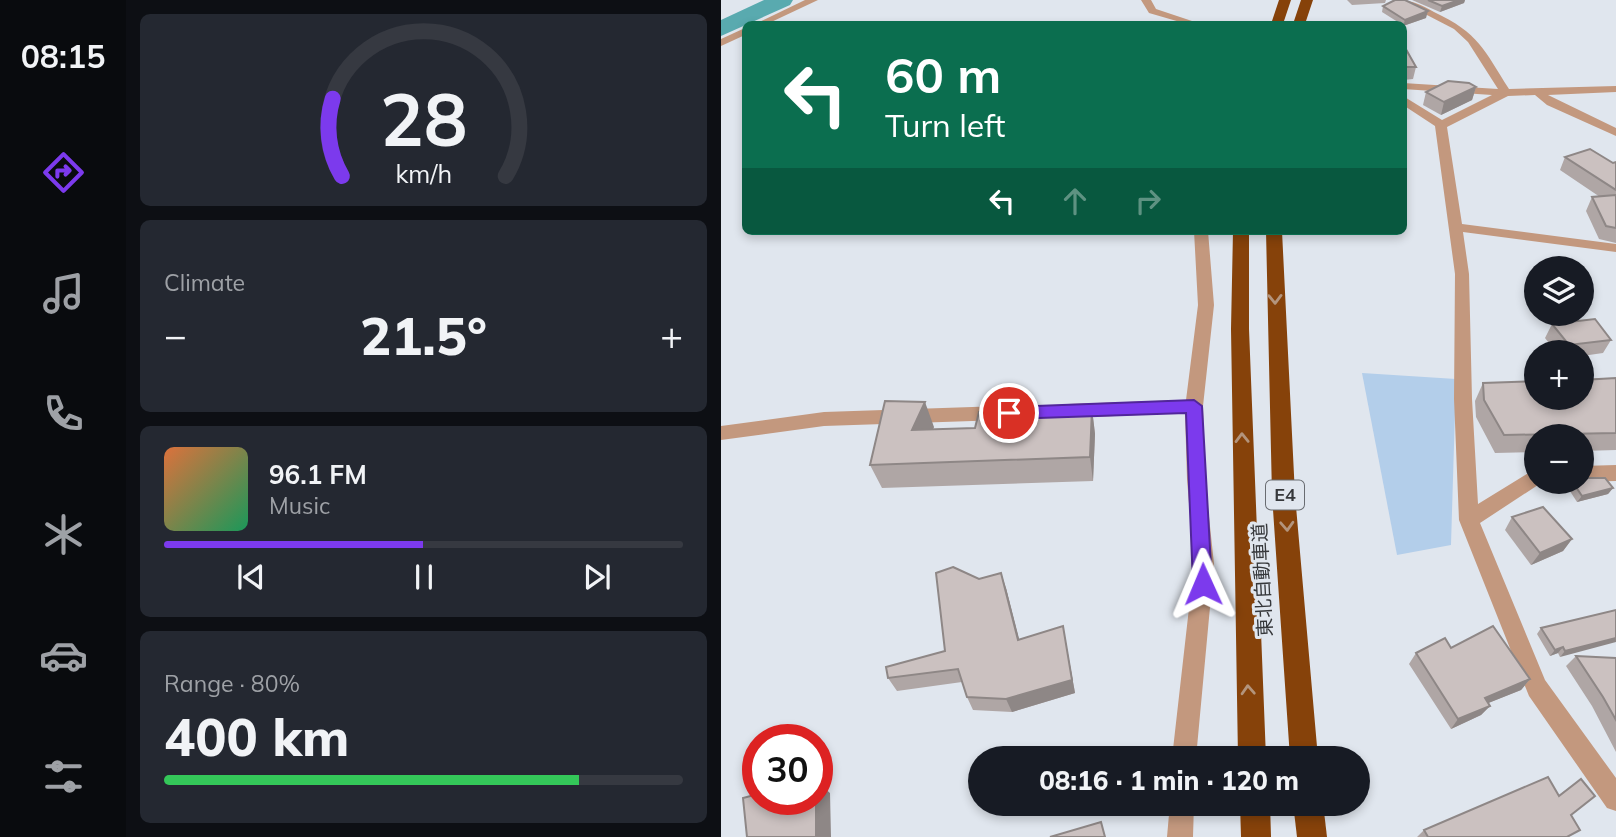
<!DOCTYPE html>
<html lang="en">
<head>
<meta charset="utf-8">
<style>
  :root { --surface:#171b24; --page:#242831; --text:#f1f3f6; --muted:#9ea1a6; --line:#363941; --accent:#7c3aed }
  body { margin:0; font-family:Mulish,"Noto Sans JP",sans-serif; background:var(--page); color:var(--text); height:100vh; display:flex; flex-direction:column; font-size:26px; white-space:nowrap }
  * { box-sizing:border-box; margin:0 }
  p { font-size:23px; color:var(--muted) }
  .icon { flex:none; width:38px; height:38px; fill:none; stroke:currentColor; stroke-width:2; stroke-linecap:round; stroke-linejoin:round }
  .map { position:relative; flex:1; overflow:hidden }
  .details { display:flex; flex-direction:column; gap:14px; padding:14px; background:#0d0f14; width:595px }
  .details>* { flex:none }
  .guide { position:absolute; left:21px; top:21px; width:665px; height:214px; border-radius:10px; box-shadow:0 4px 10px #0003; background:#0b6e4f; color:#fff; overflow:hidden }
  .buttons { position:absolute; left:803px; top:256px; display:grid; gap:14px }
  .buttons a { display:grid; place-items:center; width:70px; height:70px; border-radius:50%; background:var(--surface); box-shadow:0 4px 10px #0003; font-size:35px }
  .speed { position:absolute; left:21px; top:724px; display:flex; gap:14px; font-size:35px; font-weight:700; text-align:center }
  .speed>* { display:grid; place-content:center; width:91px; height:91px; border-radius:50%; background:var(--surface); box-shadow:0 4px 10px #0003; line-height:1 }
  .speed .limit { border:10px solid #d22; background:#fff; color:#111 }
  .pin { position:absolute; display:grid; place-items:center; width:60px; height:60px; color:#fff; margin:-30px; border:4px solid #fff; border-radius:50%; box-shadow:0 2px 7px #0007 }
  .me { position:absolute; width:77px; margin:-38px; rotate:359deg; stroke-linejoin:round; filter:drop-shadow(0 0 5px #0008) }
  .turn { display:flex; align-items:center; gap:24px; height:147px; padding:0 28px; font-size:32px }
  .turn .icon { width:91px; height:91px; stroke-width:2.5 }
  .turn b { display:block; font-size:49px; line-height:60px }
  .lanes { display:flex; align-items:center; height:66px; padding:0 28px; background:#0003; justify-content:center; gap:35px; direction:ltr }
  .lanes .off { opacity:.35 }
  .big { font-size:52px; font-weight:800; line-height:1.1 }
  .details .card { flex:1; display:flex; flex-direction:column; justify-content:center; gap:10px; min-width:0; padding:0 24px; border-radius:10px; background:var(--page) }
  .details .dial { align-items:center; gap:0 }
  .dial svg { height:182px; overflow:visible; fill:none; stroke:var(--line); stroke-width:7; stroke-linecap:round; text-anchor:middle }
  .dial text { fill:var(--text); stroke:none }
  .song { display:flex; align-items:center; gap:21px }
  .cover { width:84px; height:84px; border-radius:10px; background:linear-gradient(135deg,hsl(20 70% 55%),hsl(150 70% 35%)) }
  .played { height:7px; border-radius:4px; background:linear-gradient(90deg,var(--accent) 50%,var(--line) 50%) }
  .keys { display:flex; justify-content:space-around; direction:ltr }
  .heat { display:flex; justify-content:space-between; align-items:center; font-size:38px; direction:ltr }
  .charge { height:10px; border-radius:5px; background:linear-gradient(90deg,#34c759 80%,var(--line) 0) }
  .trip { position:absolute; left:247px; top:746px; width:402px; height:70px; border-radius:35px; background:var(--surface); box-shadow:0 4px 10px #0003; font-weight:800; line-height:70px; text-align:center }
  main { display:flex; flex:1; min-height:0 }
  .menu { display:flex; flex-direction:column; width:126px; justify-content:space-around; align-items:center; background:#090b0e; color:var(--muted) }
  .menu .icon { width:49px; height:49px }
  .menu .active { color:var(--accent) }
  .menu b { font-size:32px; color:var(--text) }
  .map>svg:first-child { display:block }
  .green { fill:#b3ceea }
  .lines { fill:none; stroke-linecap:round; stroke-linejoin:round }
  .river { fill:#59aaaf; fill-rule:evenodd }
  .street { fill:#c3987e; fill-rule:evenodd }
  .highway { fill:#86420a; fill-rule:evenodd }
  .wall { fill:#afa6a5 }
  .shaded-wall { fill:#8e8786 }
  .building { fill:#cbc1c0; stroke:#8e8786; stroke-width:2 }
  .oneway { stroke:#b3947c }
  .route { fill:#7c3aed; stroke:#51269a; stroke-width:2 }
  .labels { text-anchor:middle; stroke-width:6; stroke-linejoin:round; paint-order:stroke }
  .shield { fill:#e0e6ee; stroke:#696c71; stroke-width:2 }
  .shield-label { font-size:18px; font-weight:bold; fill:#36383b }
  .street-label { font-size:19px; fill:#36383b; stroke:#e0e6ee }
</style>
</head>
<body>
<main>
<nav class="menu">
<b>08:15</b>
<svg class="icon active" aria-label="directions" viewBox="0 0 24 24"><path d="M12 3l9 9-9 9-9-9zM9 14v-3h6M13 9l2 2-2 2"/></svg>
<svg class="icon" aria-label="music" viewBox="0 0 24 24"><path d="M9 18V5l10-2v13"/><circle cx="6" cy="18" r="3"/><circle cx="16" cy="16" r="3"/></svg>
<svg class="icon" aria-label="phone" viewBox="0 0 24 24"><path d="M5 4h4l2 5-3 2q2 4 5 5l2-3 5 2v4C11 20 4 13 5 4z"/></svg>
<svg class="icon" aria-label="climate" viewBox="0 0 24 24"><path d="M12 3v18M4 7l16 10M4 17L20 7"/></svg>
<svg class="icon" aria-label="car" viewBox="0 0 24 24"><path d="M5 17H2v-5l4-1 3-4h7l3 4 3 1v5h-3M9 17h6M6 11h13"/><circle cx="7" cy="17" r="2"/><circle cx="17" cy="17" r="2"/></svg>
<svg class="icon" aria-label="filters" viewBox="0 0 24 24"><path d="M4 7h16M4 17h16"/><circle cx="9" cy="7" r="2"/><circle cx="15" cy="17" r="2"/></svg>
</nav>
<section class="details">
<div class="card dial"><svg viewBox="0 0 100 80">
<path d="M14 69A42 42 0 1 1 86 69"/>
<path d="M14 69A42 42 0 0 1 10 35" stroke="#7c3aed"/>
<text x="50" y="56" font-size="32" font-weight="700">28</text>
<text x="50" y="72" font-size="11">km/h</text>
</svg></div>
<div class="card"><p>Climate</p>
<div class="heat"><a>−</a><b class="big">21.5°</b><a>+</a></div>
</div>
<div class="card">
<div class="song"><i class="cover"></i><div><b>96.1 FM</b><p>Music</p></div></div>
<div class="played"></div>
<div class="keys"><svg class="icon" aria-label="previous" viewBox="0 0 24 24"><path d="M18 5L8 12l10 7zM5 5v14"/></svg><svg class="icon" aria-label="pause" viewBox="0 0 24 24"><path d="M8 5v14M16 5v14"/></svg><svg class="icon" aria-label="next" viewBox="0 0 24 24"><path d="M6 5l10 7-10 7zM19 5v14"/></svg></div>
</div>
<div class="card"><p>Range · 80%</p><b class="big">400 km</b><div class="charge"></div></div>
</section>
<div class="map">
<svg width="895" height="837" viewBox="0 0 895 837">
  <rect width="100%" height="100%" fill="#e0e6ee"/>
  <path class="green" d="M641 373 735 379 730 545 676 555Z"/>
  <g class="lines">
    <path class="river" d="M43 0H72L69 5 0 36V20Z"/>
    <g class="street">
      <path d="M84 0H97L46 24H34Z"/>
      <path d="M420 0H430L435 9 480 24H466L428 13Z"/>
      <path d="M677 0C691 0 701 5 713 12 758 33 763 50 788 89L895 86V92L827 95 895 128V136L826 105 814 95 787 96 726 127 741 224 895 244V252L742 232 748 274 751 399 757 504 809 472 816 470V481H823L759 523 824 680 895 778V811L886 808 808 696 738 520 733 399 734 274 714 126 682 105V96L721 120 771 95 682 89V83L777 89 747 42 733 29Z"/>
      <path d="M24 28V35L0 46V39Z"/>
      <path d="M473 231H487L493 305 482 406 484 479 493 564 475 758H451L473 564 466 479 464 413 347 418 338 411 347 404 465 400 477 305Z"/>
      <path d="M281 406 290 413 281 420 103 426 0 440V426L103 412Z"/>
      <path d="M895 465V481L861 482 860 481 861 466Z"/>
      <path d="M449 803H473L472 837H446Z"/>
    </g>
    <g class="highway">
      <path d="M558 0H570L562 24H550Z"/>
      <path d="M580 0H592L584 24H572Z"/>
      <path d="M512 231H528V329L545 758H517L510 329Z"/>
      <path d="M545 231H561L574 495 597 758H569L551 495Z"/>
      <path d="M519 803H549L550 837H520Z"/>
      <path d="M572 803H602L606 837H576Z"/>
    </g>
  </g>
  <g class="wall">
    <path d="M626 0H665L664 3 631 5Z"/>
    <path d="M691 0H744L743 3 719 12Z"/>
    <path d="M662 6 705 18 682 26V24H680L661 12Z"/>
    <path d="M682 44 695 67 692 79 682 80Z"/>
    <path d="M755 87 751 100 720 115 702 105 705 92Z"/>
    <path d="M844 157 892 163 895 162V243L878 239 865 211 871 197H879L839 170Z"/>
    <path d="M831 324 890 340 882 353 861 356V352H835L824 338Z"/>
    <path d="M895 378V450L861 451V436H816V452L774 453 755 417 754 401 762 383Z"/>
    <path d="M371 409 374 434 372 481 161 488 149 465 213 427 212 429 254 428Z"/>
    <path d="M847 481H861L892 488 887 494 856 502 845 485Z"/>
    <path d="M791 517 851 539 842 551 810 565 784 530Z"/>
    <path d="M258 579 285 588 298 640 342 626 354 693 291 712 252 710 246 697 241 682 176 691 167 678 224 651Z"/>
    <path d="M895 610 839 657 837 653 829 656 816 634 820 628Z"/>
    <path d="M730 648 809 679 800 690 767 703 769 706 760 715 730 729 688 664 695 653Z"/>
    <path d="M855 656 895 658V752L871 706 845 666Z"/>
    <path d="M860 779 850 815 847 837H696L703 830 838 795Z"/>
  </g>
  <g class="shaded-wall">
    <path d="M738 0H744L743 3 719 12 721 6Z"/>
    <path d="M707 11 705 18 682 26 684 20Z"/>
    <path d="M755 87 751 100 720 115 723 102Z"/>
    <path d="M204 402 213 427 201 454 191 430Z"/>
    <path d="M371 409 374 434 372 481 369 457Z"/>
    <path d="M892 488 887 494 856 502 861 496Z"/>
    <path d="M851 539 842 551 810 565 819 553Z"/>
    <path d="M280 573 285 588 302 654 297 640Z"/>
    <path d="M342 626 354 693 291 712 285 699Z"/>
    <path d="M895 638V642L839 657 844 651Z"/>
    <path d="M842 647 837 653 829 656 834 650Z"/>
    <path d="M809 679 800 690 755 708 764 698Z"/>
    <path d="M769 706 760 715 730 729 737 719Z"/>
    <path d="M96 782 109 793 110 837H95V800H96Z"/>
  </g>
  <g class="building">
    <path d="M674 0H684L707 11 684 20 662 6Z"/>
    <path d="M707 0H738L721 6Z"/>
    <path d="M682 44 695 67H682Z"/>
    <path d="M727 81 748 83 755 87 723 102 705 92Z"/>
    <path d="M869 149 892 163 895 162V190L844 157Z"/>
    <path d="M895 195V228L885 226 871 197Z"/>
    <path d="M874 319 890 340 848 345 831 324Z"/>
    <path d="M895 378V433L783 435 763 400 762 383 816 381V397H861V380Z"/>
    <path d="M164 401 204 402 191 430 254 428 258 412 371 409 369 457 149 465Z"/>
    <path d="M861 478H884L892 488 861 496 851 481H861Z"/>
    <path d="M822 507 851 539 819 553 791 517Z"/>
    <path d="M232 567 258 579 280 573 297 640 342 626 351 680 285 699 246 697 237 669 167 678 165 667 224 651 215 573Z"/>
    <path d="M895 610V638L844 651 842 647 834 650 820 628Z"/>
    <path d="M772 626 809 679 764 698 769 706 737 719 695 653 724 638 730 648Z"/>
    <path d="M855 656 895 658V720L882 697Z"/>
    <path d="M827 777 838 796 860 779 874 796 850 815 859 830 846 837H707L703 830Z"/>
    <path d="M37 794V800H95V837H26L22 798Z"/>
    <path d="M380 822 384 837H329Z"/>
  </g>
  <defs><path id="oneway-chevron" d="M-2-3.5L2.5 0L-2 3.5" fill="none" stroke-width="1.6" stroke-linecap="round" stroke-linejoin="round" transform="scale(1.75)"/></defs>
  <g class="oneway">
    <use href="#oneway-chevron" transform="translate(554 299) rotate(89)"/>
    <use href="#oneway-chevron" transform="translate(521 438) rotate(-91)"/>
    <use href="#oneway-chevron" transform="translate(566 526) rotate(87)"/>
    <use href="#oneway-chevron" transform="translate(527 690) rotate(-93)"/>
  </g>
  <path class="route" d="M473 400 481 406 491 584 488 590 482 592 475 590 472 584 465 413 288 419 280 413 288 407Z"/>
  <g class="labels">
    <rect class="shield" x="545" y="480.5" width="38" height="29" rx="5"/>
    <g class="shield-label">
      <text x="564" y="501">E4</text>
    </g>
    <g class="street-label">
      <text transform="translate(541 580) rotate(-93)" y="7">東北自動車道</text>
    </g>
  </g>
</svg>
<div class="buttons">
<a><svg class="icon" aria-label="layers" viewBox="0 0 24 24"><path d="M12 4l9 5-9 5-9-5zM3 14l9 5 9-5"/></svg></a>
<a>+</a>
<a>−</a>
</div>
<div class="speed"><div class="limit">30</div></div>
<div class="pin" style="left:288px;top:413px;background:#d93025"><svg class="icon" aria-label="arrive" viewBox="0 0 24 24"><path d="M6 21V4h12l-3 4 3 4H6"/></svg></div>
<svg class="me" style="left:482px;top:584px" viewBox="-20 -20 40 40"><path d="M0-17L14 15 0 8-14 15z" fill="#7c3aed" stroke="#fff" stroke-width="4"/></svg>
<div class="trip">08:16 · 1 min · 120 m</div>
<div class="guide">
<div class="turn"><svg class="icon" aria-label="left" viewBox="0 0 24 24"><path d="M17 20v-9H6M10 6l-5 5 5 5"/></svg><div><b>60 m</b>Turn left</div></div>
<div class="lanes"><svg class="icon" aria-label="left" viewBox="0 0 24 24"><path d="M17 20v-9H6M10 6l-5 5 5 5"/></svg><svg class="icon off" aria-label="ahead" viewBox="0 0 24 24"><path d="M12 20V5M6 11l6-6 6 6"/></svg><svg class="icon off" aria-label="right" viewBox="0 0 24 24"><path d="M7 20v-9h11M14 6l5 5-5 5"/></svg></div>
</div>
</div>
</main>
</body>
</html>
